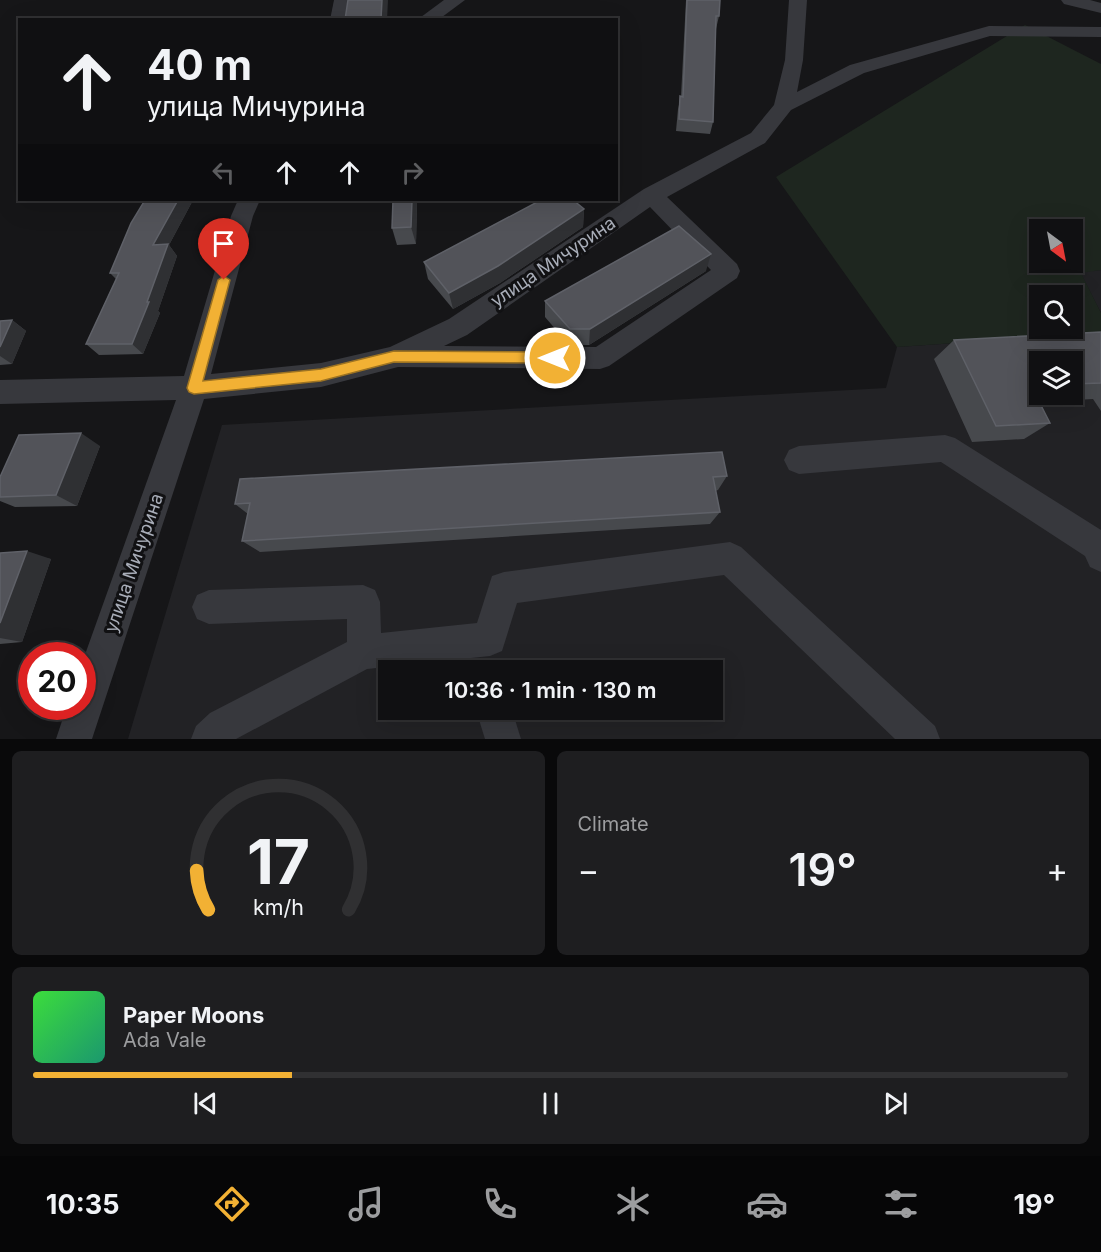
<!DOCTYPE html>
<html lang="en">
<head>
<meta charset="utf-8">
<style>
  :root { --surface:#101012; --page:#1e1e20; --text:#f1f3f6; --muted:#9c9d9f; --line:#303032; --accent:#f2b134 }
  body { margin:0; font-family:Inter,sans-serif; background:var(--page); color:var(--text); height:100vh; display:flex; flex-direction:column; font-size:22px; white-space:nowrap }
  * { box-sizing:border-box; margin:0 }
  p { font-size:20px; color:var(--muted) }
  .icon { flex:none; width:33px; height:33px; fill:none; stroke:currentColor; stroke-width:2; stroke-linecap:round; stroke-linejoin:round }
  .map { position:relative; height:739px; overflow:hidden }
  .sheet { display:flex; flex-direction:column; gap:12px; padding:12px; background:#09090a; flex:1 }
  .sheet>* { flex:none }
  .top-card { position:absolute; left:18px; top:18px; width:600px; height:183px; border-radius:0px; box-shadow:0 6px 24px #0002,0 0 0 2px var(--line); background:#101012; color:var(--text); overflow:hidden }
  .needle { width:39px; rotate:148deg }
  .controls { position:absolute; left:1029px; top:219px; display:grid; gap:12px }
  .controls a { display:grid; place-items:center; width:54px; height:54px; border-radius:0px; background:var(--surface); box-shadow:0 6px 24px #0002,0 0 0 2px var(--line); font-size:30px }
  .speed { position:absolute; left:18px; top:642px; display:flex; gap:12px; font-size:30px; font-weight:700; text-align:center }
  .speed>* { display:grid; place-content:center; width:78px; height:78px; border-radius:50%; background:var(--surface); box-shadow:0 6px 24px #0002,0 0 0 2px var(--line); line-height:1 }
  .speed .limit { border:9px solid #d22; background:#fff; color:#111 }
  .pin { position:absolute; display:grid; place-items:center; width:51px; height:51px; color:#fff; margin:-62px -26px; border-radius:50% 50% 50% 0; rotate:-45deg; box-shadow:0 0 6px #0007 }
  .pin .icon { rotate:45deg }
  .me { position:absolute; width:66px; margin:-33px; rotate:270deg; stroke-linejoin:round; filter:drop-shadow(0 0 4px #0008) }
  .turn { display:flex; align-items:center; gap:21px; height:126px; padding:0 30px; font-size:27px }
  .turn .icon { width:78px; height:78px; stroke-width:2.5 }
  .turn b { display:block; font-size:42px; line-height:51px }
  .lanes { display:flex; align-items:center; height:57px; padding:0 30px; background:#0003; justify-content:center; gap:30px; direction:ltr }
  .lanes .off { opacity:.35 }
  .big { font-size:45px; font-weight:600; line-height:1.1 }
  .sheet .tile { flex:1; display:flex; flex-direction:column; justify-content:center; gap:9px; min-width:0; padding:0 21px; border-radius:9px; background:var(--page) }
  .sheet .dial { align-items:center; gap:0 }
  .dial svg { height:156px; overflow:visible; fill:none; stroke:var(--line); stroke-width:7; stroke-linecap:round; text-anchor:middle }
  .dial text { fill:var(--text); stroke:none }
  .song { display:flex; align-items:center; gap:18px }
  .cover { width:72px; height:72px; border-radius:9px; background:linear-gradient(135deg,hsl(120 70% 55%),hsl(160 70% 35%)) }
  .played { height:6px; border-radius:3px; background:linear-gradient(90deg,var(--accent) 25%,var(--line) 25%) }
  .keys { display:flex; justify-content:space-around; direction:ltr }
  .heat { display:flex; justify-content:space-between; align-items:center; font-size:33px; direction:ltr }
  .sheet .tiles { flex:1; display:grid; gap:12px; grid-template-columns:1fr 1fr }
  .tile:last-child { grid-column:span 2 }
  .trip { position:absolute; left:378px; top:660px; width:345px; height:60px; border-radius:0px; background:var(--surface); box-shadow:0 6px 24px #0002,0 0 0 2px var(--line); font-weight:600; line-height:60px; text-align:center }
  .tab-bar { display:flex; height:96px; justify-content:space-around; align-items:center; background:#060607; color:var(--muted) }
  .tab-bar .icon { width:42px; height:42px }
  .tab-bar .selected { color:var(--accent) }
  .tab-bar b { font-size:27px; color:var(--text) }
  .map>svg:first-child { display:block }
  .built { fill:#222225; fill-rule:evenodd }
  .green { fill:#1e261f; fill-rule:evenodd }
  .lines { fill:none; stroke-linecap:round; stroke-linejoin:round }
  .minor { fill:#37383d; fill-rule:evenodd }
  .wall { fill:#47494d; fill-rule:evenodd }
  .shaded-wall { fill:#2f3033 }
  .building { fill:#525359; stroke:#5f6168; stroke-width:1.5 }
  .route { fill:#f2b134; stroke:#9d7322; stroke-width:1.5 }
  .labels { text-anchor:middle; stroke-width:6; stroke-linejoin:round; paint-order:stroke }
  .street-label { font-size:18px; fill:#a8adb8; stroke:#111113 }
</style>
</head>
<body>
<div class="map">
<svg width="1101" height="739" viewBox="0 0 1101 739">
  <rect width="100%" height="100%" fill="#161618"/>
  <g class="built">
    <path d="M1101 270V313L1080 272Z"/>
    <path d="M1101 333V739H128L222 425 886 388 897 347ZM1040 362H1072V394H1040ZM388 670H712V710H388Z"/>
  </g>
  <path class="green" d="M1025 25 1101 64V270L1081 273 1101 313V333L897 347 776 177ZM1040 230H1072V262H1040ZM1040 296H1072V328H1040Z"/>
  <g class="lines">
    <g class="minor">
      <path d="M334 0H352L348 20H330Z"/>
      <path d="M444 0H465L438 20H417Z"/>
      <path d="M789 0H807L803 60 797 92 850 65 989 26 1101 27V37L990 36 864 73 791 110 765 143 667 197 737 264 740 271 737 278 609 366 600 369 398 367 321 387 204 399 92 739H56L67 706H82V663L176 400 0 404V380L184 376 231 216 238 200H260L253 216 211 374 321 363 390 347 449 319 644 189 751 133 774 105 785 60ZM650 207 711 270 596 347 444 346 467 335Z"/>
      <path d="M1061 0H1090L1101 3V13L1064 4Z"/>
      <path d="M945 435 955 438 1101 530V572L1090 567 1085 556 941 462 799 474 789 470 784 460 789 450 799 446Z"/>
      <path d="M730 542 741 547 935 726 940 739H895L724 575 517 603 502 651 490 656 367 669 236 739H191L196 726 210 713 347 642V619L209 624 197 619 192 607 197 595 209 590 363 585 375 590 380 602 381 633 477 623 492 576 504 572Z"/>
      <path d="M476 710H512L521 739H485Z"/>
    </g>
  </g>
  <g class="wall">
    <path d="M686 0H720L719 16 716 29 713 122 710 134 676 131 678 109 681 96Z"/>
    <path d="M178 200H191L192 202 169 245 177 256 158 311 160 313 143 354 99 355 86 344 116 279 110 273Z"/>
    <path d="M417 200 416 244 397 245 392 228Z"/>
    <path d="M584 209 583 227 500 283 453 309 428 279 424 262Z"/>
    <path d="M706 271 589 345H569L545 317V301Z"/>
    <path d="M12 320 26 331 12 364 0 365V321Z"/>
    <path d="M1101 332V411L1093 399 1040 402 1050 423 1024 439 972 442 934 359 954 340ZM1040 362H1072V394H1040Z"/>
    <path d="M100 446 77 506 15 507 0 501V477Z"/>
    <path d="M727 476 718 490 715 491 720 512 710 524 260 552 242 541 248 514 235 504Z"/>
    <path d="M0 553 51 559 22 642 0 644Z"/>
  </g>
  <g class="shaded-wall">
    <path d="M382 0H388L387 20H381Z"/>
    <path d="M178 200H191L192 202 169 245 177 256 158 311 160 313 143 354 132 344 147 302 153 245Z"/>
    <path d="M412 200H417L416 244 411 227Z"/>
    <path d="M584 209 583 227 500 283 453 309 449 293Z"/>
    <path d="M711 254 706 271 589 345 590 329Z"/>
    <path d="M12 320 26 331 12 364 0 356V347Z"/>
    <path d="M81 433 100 446 77 506 56 495Z"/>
    <path d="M27 551 51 559 22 642 0 638V623Z"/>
  </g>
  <g class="building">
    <path d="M348 0H382L381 19 345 20Z"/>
    <path d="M687 0H720L719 16H716L713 122 679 119 680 96 683 97Z"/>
    <path d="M145 200H178L153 245 168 244 147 302H149L132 344H86L119 273H110L131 223Z"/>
    <path d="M393 200H412L411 227 392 228Z"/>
    <path d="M541 200H573L584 209 498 266 449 293 424 262Z"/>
    <path d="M679 226 711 254 590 329H570L545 301Z"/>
    <path d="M12 320 0 347V321Z"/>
    <path d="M1101 332V383L1072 384V362H1040V386H1031L1050 423 996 426 954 340Z"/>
    <path d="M81 433 56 495 0 497V477L19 435Z"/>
    <path d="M722 452 727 476 713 477 720 512 242 541 250 503 235 504 240 479Z"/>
    <path d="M27 551 0 623V553Z"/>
  </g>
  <path class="route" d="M224 276 230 280 203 381 321 369 394 351 555 352 559 354 561 358 559 362 555 363 394 362 321 381 194 394 189 392 187 388 218 280Z"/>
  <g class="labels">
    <g class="street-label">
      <text transform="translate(553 262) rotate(-34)" y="6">улица Мичурина</text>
      <text transform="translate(134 563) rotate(-71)" y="6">улица Мичурина</text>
    </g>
  </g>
</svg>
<div class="controls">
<a><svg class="needle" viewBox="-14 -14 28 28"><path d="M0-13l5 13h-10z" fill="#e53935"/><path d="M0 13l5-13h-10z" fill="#9c9d9f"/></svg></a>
<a><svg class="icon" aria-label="search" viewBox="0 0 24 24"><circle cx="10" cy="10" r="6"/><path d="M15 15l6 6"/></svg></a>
<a><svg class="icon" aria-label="layers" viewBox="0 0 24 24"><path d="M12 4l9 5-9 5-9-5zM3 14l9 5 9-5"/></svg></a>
</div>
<div class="speed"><div class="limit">20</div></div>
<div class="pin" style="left:224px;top:280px;background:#d93025"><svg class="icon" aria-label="arrive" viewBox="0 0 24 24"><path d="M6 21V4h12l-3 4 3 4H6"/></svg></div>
<svg class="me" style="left:555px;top:358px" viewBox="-20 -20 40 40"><circle r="17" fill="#f2b134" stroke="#fff" stroke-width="3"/><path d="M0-11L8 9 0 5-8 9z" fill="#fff"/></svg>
<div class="trip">10:36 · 1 min · 130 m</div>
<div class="top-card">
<div class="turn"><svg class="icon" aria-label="ahead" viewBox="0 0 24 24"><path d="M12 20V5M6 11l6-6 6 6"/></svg><div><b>40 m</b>улица Мичурина</div></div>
<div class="lanes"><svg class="icon off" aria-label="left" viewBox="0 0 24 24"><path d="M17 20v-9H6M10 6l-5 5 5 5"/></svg><svg class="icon" aria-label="ahead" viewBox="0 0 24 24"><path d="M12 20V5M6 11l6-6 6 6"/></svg><svg class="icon" aria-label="ahead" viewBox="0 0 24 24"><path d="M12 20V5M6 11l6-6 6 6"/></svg><svg class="icon off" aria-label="right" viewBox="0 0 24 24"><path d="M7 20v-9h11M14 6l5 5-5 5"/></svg></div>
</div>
</div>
<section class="sheet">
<div class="tiles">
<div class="tile dial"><svg viewBox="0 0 100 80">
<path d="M14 69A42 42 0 1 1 86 69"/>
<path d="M14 69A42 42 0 0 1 8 49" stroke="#f2b134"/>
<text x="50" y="56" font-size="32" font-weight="700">17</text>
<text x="50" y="72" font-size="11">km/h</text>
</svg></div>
<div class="tile"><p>Climate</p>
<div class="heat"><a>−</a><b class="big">19°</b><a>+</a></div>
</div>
<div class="tile">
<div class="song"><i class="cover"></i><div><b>Paper Moons</b><p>Ada Vale</p></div></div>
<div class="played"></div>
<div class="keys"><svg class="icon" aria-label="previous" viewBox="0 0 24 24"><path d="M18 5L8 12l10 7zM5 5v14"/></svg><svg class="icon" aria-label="pause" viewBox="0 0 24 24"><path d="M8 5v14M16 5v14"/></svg><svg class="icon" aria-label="next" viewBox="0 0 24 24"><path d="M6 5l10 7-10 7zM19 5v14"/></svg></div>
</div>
</div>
</section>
<nav class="tab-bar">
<b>10:35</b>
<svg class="icon selected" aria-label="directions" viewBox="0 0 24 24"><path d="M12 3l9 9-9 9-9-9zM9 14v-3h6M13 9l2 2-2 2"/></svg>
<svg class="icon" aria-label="music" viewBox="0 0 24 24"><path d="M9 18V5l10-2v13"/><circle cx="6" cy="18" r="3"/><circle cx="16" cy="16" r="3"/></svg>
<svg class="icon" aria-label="phone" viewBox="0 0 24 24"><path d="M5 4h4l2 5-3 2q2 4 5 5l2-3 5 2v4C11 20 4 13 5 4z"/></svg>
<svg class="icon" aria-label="climate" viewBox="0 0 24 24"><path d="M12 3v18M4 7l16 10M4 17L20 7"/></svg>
<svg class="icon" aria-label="car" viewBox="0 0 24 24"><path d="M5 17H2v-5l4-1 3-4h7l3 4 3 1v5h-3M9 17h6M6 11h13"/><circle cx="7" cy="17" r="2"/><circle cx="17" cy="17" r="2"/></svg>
<svg class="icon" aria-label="filters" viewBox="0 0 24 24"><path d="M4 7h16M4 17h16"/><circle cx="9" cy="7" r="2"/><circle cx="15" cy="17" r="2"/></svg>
<b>19°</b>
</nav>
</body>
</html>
